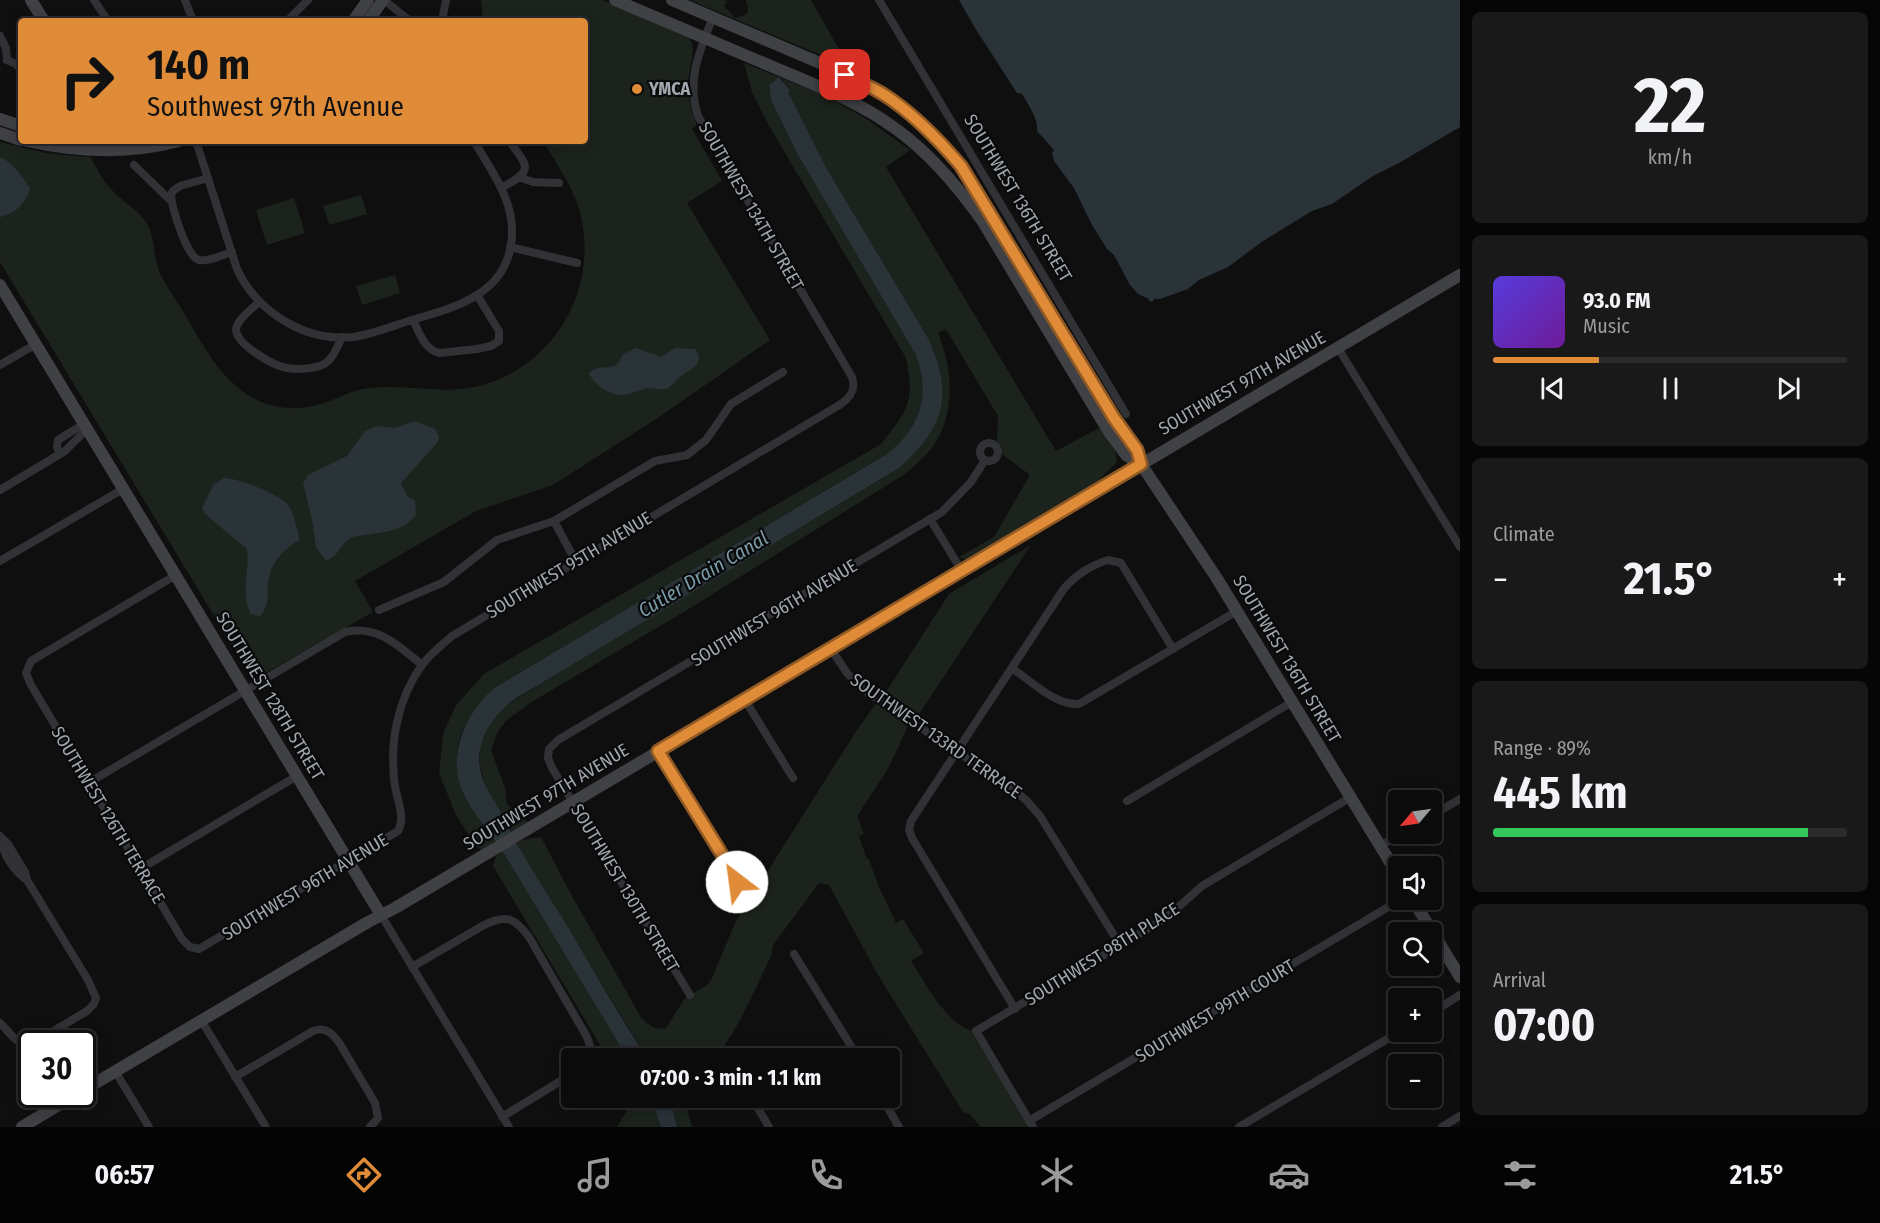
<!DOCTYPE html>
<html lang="en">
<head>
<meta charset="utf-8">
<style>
  :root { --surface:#0b0b0c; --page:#19191a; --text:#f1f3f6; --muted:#9a9b9d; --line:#2b2b2d; --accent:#df8b38 }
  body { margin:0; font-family:"Fira Sans Condensed",sans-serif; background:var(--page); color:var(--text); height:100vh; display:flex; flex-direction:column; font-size:22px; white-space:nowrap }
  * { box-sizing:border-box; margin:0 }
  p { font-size:20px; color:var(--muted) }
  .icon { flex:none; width:33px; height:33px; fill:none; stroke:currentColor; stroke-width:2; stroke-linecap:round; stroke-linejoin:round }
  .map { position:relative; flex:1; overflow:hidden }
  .drawer { display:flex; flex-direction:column; gap:12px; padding:12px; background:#060607; width:420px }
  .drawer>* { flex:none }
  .banner { position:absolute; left:18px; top:18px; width:570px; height:126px; border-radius:6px; box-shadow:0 3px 15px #0003,0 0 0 2px var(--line); background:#df8b38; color:#111; overflow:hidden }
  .needle { width:39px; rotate:241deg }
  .buttons { position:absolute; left:1388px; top:790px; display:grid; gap:12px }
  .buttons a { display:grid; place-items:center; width:54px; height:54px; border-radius:6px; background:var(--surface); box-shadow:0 3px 15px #0003,0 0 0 2px var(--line); font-size:30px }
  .speed { position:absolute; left:18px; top:1030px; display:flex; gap:12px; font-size:30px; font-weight:700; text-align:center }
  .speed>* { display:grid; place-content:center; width:78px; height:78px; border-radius:50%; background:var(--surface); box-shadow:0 3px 15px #0003,0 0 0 2px var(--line); line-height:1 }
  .speed .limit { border:3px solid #111; border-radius:9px; background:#fff; color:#111 }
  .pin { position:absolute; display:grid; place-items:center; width:51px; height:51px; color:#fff; margin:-26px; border-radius:12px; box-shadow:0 3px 9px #0006 }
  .me { position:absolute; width:66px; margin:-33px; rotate:330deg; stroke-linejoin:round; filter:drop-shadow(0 0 4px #0008) }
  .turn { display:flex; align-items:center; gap:21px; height:126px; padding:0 30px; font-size:27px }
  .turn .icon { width:78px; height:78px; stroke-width:2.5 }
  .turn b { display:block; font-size:42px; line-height:51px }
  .big { font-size:45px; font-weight:700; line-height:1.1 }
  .drawer .widget { flex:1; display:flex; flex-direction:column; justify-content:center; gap:9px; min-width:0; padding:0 21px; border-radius:9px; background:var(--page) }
  .drawer .dial { align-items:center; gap:0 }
  .dial b { font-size:78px; line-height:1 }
  .song { display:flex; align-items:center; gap:18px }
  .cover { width:72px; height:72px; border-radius:9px; background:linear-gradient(135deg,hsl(250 70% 55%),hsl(280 70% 35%)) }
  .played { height:6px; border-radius:3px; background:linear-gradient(90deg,var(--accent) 30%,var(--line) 30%) }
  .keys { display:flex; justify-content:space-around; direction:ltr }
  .heat { display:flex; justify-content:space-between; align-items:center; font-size:33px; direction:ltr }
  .charge { height:9px; border-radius:4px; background:linear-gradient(90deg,#34c759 89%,var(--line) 0) }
  .trip { position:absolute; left:561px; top:1048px; width:339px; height:60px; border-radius:6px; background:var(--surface); box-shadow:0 3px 15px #0003,0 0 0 2px var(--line); font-weight:700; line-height:60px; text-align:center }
  .tabs { display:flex; height:96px; justify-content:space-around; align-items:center; background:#040405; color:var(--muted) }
  .tabs .icon { width:42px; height:42px }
  .tabs .on { color:var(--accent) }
  .tabs b { font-size:27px; color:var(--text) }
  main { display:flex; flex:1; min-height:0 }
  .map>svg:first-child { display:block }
  .green { fill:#1c231c }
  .water { fill:#2a3338 }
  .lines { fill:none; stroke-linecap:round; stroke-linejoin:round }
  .street { stroke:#313235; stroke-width:8 }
  .secondary { stroke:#3f4145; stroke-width:12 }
  .route-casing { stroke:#915a24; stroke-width:15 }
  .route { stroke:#df8b38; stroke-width:10 }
  .poi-dot { fill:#df8b38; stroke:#0a0a0b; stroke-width:2 }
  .labels { text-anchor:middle; stroke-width:4.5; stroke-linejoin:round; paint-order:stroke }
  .poi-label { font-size:18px; font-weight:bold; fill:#a2a8b0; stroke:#0a0a0b; text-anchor:start }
  .street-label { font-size:18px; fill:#a2a8b0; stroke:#0a0a0b }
  .water-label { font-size:20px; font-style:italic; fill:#7b9ba9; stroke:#0a0a0b }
</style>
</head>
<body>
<main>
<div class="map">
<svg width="1460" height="1127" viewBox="0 0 1460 1127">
  <rect width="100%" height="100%" fill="#0f0f10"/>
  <g class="green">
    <path d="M481 0H602L689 38C698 49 688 70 688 84 687 98 692 112 697 125L692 129 722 181 687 203 770 340 656 419 553 485 476 511 355 581 373 612 253 680 0 262V142L46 153 90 157 92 159C98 173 107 186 118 196 129 206 140 212 147 224 155 238 153 254 158 268 163 282 173 295 181 308 201 341 218 378 253 398 274 410 301 411 324 403 339 398 354 389 371 388 407 384 444 395 479 386 557 366 601 284 579 209 572 185 555 162 543 141H585V21H483Z"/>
    <path d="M690 0H725L727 3 724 6 735 18 747 14 748 9 746 0H811L849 67Z"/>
    <path d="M744 63 779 77 769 85 771 100 798 155 916 355C931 395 920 428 887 454L494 688C485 699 475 710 468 721 441 763 469 807 495 841L482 850 475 845 456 815 439 773 443 734 456 705 484 674 881 444C908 409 915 403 906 358L768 124 752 92Z"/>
    <path d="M781 78 826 96 868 120 910 150 886 167 1056 451 1099 428 1115 451 1117 462 1094 485 973 559 966 560 959 557 994 537 1030 475 1002 454 1001 446 997 441 998 416 946 329 938 333C953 369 956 415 932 448 924 458 914 466 905 474L687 610 530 703 507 720 498 731 491 750 505 788 507 804 528 823 510 832 485 785 480 766V743L492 720 501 709 559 672 899 468C945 428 954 394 928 338L827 169 787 91 790 89Z"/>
    <path d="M361 195 367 214 329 225 323 206Z"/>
    <path d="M294 198 305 233 267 245 256 210Z"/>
    <path d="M395 275 400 293 362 305 356 286Z"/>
    <path d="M1031 545 915 720 882 698 949 594Z"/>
    <path d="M877 702 909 724 888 769 857 816 864 834 859 836 867 859H869L879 887 896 923 903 919 924 953 911 961C926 984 944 1020 971 1031L1030 1127H981L970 1114 963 1112 878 975 829 885 819 883 773 945 771 956C758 983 733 1041 713 1059H648L524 859 517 843 522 840 541 837 573 898 642 1019C650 1026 655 1030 666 1028L685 998 707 985 711 980 736 921 857 730Z"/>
    <path d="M503 851 628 1059H610L606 1055 493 866 496 856Z"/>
    <path d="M629 1098H651L661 1127H617L631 1104Z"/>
    <path d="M670 1098H684L692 1127H677Z"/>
  </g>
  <g class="water">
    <path d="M959 0H1460V127L1399 163 1373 176 1332 204 1312 211 1263 241 1228 267 1199 280 1188 289 1160 299H1154L1152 302 1149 301V299L1138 294 1130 285 1114 255 1107 249 1092 225 1074 188 1054 161 1052 153 1054 150 1037 131C1039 120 1028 104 1022 94L1017 93 975 28Z"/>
    <path d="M779 77 790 90 788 92 827 169 928 338C954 394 945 428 899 468L515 699C492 716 476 739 480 768 482 785 494 798 501 813 519 850 541 884 563 919 591 966 618 1014 648 1059H628C587 991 546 923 505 855 489 830 458 799 457 768 455 737 472 708 494 688L887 454C920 428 931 395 916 355L798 155 771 100 769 85Z"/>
    <path d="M0 158H3C15 167 22 175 30 189 26 203 15 214 0 217Z"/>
    <path d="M636 348 661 357 675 348 695 349C706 363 691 369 681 376 676 379 673 385 668 388 662 391 655 388 649 388 640 389 632 394 622 395 611 396 593 384 589 373 604 360 614 377 623 354Z"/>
    <path d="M415 421 435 429 439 437 437 443 401 483 407 496 415 501 416 515C399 536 374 531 351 538 339 545 341 554 326 561L316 547 312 520 303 483 308 475 347 456 365 431 377 426 396 428Z"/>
    <path d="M224 478C239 478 279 494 288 505 294 514 296 526 299 536V540C282 550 269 565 268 585 267 598 269 606 260 616L251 614C240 594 250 571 247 549L205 514 202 509 213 485Z"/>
    <path d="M651 1098H670L677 1127H661Z"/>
  </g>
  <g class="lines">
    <g class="street">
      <path d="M94 0 108 21"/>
      <path d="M185 0 193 21"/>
      <path d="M384 0 410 21"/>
      <path d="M879 0 1126 414"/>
      <path d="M287 21 308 0"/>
      <path d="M442 21 446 0"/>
      <path d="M0 36 6 48 7 60"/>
      <path d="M7 60 16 64 21 70"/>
      <path d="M196 141 237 269C257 312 305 342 353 337 374 334 395 325 415 319 461 306 511 291 512 233 513 198 490 169 474 141"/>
      <path d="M134 165 171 201"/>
      <path d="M208 178 180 186 173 191 171 195C172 208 187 258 199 260 209 262 222 255 232 252"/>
      <path d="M521 178 533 182 559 183"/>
      <path d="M501 188C533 171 530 168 509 141"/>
      <path d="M510 247 577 263"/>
      <path d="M259 302C253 308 236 320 236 330 237 345 274 366 287 368 297 370 315 369 324 364 333 359 337 347 342 337"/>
      <path d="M413 320C419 332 424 349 439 353L477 349 491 346 499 341V331L477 295"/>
      <path d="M1338 348 1460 547"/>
      <path d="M0 365 36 344"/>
      <circle cx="989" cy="452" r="9"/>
      <path d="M60 454 57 447 58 440 84 424"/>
      <path d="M0 490 65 451 87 429"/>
      <path d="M930 519 962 571"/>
      <path d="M554 521 576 562"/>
      <path d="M0 561 123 489"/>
      <path d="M176 575 31 661 26 673 31 685 182 939 190 947 199 949 398 831C406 817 397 801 395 786 389 744 397 700 422 665 430 654 442 645 452 636L841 404C851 397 856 389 852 377L698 116C686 80 700 50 713 17"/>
      <path d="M379 610 444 582 497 540 554 521 655 461 687 455 706 440 731 404 783 372"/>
      <path d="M831 649 847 673 864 690 1010 787 1026 800 1040 816 1120 945"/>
      <path d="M1013 669C1031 681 1056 706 1079 704L1237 611"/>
      <path d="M745 700 793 778"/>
      <path d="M658 751 726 861 734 869"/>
      <path d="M88 783 345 632C378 625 398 645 422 665"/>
      <path d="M1127 801 1292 702"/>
      <path d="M1431 816 1460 799"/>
      <path d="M0 836 8 844 25 872 27 880 88 980 96 998 94 1004 87 1011 32 1044"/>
      <path d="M3 840C1 854 16 873 27 880"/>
      <path d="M1380 846 1401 834"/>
      <circle cx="742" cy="874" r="9"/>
      <path d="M140 869 297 776"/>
      <path d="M381 915 509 1127"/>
      <path d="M794 954 859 1059"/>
      <path d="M412 967 484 925C507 914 515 918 529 937L587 1037 591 1049 589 1059"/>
      <path d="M690 995 552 768 548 758 549 749 558 740 942 512 971 482 985 460"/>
      <path d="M1015 1009 912 838 909 830 911 821 1063 590C1074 576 1091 565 1108 560L1121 563 1173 649"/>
      <path d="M1431 1013 1460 995"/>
      <path d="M201 1020 266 1127"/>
      <path d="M0 1023C10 1032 17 1047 32 1044"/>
      <path d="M115 1071 149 1127"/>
      <path d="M235 1077 313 1031C326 1026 333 1034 340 1044L375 1103 378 1118 370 1127"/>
      <path d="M752 1098 769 1127"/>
      <path d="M882 1098 899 1127"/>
      <path d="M502 1117 572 1074"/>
      <path d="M1029 1121 1400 900"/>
      <path d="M1033 1127 976 1031 1166 918 1202 886 1351 797"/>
      <path d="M1239 1127 1399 1032"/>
      <path d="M1442 1127 1460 1116"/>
    </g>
    <g class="secondary">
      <path d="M31 0 44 21"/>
      <path d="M615 0C665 21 716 43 766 64 810 83 857 100 896 129 931 154 959 188 983 222L1109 432 1126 455 1141 464"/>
      <path d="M672 0 827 66 882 94 914 116 941 143 961 166 1114 418 1137 450 1141 464 1216 577 1398 875"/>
      <path d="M353 21 368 0"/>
      <path d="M368 21 383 0"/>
      <path d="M0 119 21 126"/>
      <path d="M0 133 21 140"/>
      <path d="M27 141C76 152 130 154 179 141"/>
      <path d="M0 285 381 915"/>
      <path d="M1413 900 1460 977"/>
      <path d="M82 1091 368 922 395 908 1460 275"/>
      <path d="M22 1127 75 1095"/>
    </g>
  </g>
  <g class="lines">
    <g class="route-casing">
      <path id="route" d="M737 882 733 877 734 868 726 861 658 751 1141 464 1137 450 1114 418 961 166C938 139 913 113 883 94 871 87 858 81 845 75"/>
    </g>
    <use href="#route" class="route"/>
  </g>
  <circle class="poi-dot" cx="637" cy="89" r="6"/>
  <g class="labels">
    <g class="poi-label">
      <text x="649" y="95">YMCA</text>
    </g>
    <g class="street-label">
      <text transform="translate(1018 198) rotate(59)" y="6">SOUTHWEST 136TH STREET</text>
      <text transform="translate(751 206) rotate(60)" y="6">SOUTHWEST 134TH STREET</text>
      <text transform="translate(1242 383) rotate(-30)" y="6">SOUTHWEST 97TH AVENUE</text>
      <text transform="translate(569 565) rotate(-31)" y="6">SOUTHWEST 95TH AVENUE</text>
      <text transform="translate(774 613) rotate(-31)" y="6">SOUTHWEST 96TH AVENUE</text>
      <text transform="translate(1287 659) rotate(59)" y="6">SOUTHWEST 136TH STREET</text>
      <text transform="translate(270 696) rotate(59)" y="6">SOUTHWEST 128TH STREET</text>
      <text transform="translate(936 736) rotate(35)" y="6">SOUTHWEST 133RD TERRACE</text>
      <text transform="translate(546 797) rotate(-31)" y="6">SOUTHWEST 97TH AVENUE</text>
      <text transform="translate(108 815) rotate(59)" y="6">SOUTHWEST 126TH TERRACE</text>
      <text transform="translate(305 887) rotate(-31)" y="6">SOUTHWEST 96TH AVENUE</text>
      <text transform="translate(625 888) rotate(59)" y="6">SOUTHWEST 130TH STREET</text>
      <text transform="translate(1102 954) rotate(-32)" y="6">SOUTHWEST 98TH PLACE</text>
      <text transform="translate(1215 1011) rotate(-31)" y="6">SOUTHWEST 99TH COURT</text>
    </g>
    <g class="water-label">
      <text transform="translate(703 574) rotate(-31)" y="7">Cutler Drain Canal</text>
    </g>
  </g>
</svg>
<div class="buttons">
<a><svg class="needle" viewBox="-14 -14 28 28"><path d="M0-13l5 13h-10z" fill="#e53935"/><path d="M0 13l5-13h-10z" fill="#9a9b9d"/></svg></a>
<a><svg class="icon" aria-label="sound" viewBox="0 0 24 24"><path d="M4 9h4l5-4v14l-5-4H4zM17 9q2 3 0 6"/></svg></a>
<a><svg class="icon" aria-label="search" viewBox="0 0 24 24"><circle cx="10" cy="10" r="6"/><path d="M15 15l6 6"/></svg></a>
<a>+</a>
<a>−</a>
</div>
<div class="speed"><div class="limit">30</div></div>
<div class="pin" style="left:845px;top:75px;background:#d93025"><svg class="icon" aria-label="arrive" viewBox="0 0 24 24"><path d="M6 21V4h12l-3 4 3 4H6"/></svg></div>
<svg class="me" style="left:737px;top:882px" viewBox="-20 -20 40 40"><circle r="19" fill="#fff"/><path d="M0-13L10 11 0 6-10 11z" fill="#df8b38"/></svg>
<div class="trip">07:00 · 3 min · 1.1 km</div>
<div class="banner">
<div class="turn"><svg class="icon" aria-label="right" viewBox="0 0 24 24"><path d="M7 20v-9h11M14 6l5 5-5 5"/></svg><div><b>140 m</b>Southwest 97th Avenue</div></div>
</div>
</div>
<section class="drawer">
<div class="widget dial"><b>22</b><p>km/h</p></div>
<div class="widget">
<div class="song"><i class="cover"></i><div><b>93.0 FM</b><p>Music</p></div></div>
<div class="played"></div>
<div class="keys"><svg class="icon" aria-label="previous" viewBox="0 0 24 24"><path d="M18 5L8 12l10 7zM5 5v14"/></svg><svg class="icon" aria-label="pause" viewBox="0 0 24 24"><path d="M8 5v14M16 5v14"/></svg><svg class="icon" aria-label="next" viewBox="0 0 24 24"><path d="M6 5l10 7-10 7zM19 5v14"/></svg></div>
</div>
<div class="widget"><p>Climate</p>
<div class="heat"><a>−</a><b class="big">21.5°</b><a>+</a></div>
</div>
<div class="widget"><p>Range · 89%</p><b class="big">445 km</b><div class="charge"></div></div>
<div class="widget"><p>Arrival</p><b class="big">07:00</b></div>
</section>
</main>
<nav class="tabs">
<b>06:57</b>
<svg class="icon on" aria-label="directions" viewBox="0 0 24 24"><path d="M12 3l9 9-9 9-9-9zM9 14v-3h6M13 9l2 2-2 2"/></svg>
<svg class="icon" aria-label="music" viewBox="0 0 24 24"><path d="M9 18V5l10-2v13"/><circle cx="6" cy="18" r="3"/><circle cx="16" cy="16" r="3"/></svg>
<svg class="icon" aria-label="phone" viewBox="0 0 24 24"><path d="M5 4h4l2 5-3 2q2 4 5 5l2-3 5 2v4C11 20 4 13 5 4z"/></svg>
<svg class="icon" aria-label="climate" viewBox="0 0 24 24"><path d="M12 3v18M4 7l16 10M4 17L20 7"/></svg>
<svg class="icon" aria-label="car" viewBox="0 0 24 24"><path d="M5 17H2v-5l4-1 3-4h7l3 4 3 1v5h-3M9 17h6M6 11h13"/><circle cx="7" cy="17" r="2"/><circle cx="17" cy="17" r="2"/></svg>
<svg class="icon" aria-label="filters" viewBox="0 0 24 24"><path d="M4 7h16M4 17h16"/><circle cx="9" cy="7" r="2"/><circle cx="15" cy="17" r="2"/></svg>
<b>21.5°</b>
</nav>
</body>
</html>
